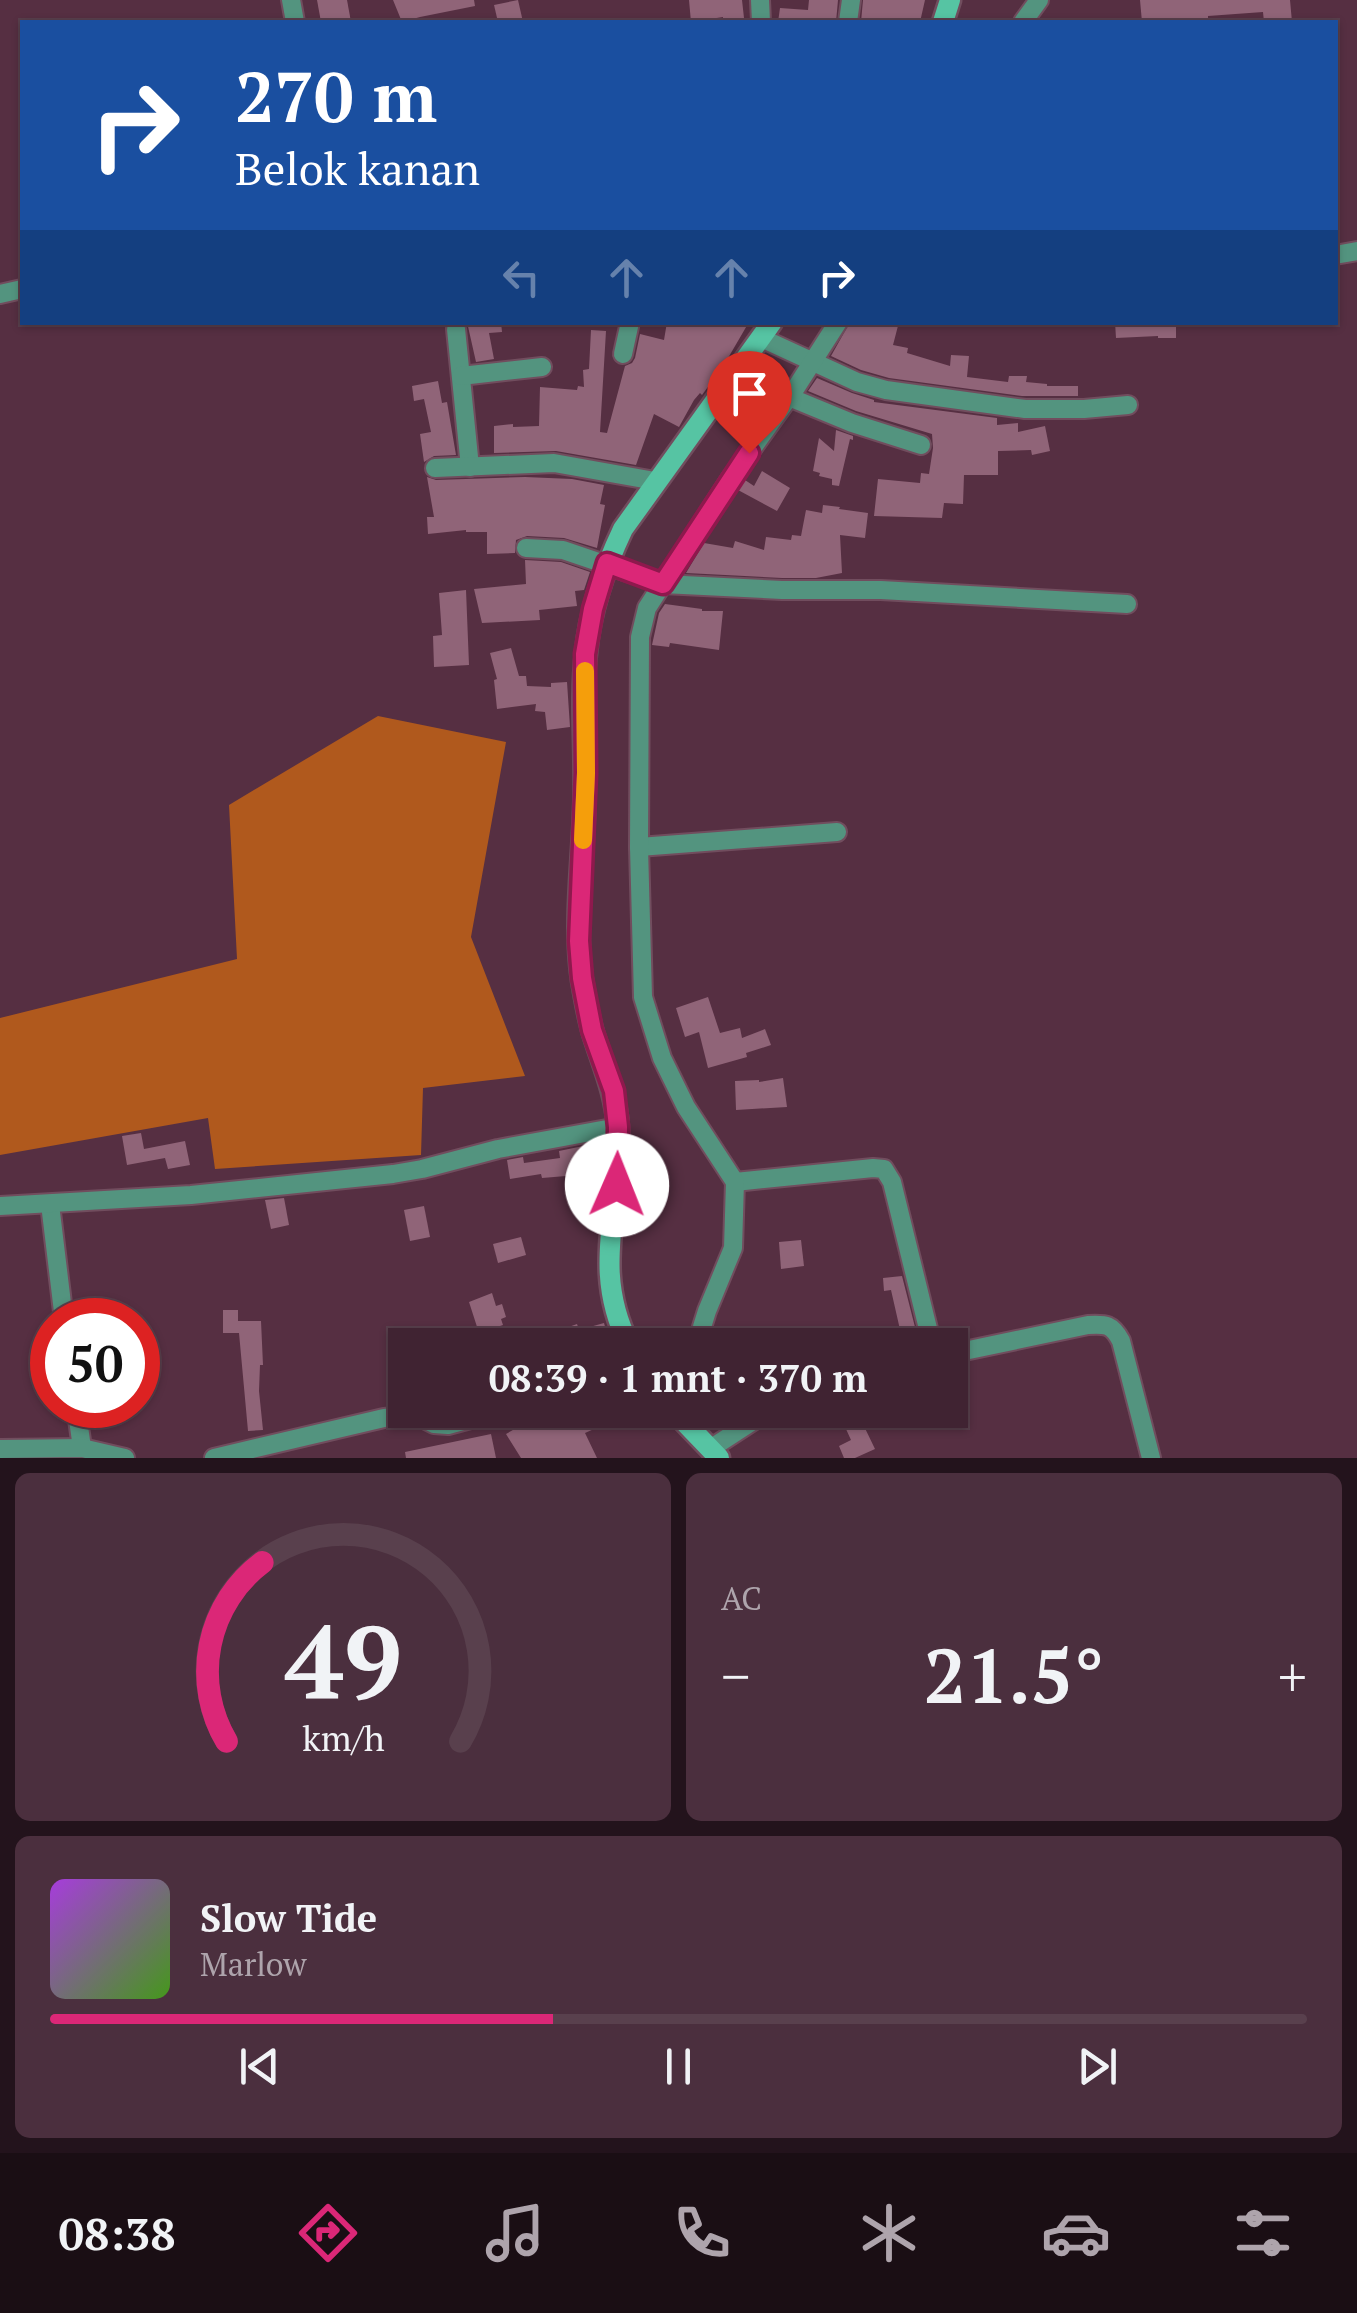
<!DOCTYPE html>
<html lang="id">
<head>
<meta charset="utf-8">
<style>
  :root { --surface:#402332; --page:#4b2f3e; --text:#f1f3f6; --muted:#aea4ac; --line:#59404d; --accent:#db2777 }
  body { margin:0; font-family:"PT Serif",serif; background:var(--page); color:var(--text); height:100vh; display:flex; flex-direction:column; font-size:38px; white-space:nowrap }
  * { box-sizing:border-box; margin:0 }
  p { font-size:32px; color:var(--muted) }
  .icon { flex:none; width:55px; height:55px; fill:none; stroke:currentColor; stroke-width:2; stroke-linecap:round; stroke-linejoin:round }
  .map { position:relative; height:1458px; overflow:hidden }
  .details { display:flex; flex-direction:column; gap:15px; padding:15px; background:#23131c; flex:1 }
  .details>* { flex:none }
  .guide { position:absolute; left:20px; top:20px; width:1318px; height:305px; border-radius:0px; box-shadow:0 2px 8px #0004,0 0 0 2px var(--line); background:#1a4fa0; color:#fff; overflow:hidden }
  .speed { position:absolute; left:30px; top:1298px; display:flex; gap:20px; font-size:50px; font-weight:700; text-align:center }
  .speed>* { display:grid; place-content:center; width:130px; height:130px; border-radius:50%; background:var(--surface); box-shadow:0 2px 8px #0004,0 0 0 2px var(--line); line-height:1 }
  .speed .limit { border:15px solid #d22; background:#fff; color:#111 }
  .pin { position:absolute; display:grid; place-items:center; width:85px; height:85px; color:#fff; margin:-102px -42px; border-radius:50% 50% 50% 0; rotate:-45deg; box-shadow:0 0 10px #0007 }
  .pin .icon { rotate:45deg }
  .me { position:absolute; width:110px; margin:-55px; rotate:1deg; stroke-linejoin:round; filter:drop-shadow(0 0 8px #0008) }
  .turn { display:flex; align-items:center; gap:35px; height:210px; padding:0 50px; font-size:45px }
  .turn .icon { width:130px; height:130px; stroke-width:2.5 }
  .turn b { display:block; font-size:70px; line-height:85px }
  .lanes { display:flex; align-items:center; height:95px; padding:0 50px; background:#0003; justify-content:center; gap:50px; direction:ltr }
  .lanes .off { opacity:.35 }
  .big { font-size:75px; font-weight:700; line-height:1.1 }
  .details .card { flex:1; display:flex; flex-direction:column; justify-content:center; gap:15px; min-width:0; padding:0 35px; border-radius:15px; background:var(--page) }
  .details .dial { align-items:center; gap:0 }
  .dial svg { height:260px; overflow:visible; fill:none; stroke:var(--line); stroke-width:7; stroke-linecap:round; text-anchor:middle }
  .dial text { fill:var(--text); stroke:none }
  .song { display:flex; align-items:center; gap:30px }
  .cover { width:120px; height:120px; border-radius:15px; background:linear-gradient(135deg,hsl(280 70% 55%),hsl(100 70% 35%)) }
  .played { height:10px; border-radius:5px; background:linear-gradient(90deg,var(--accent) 40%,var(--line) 40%) }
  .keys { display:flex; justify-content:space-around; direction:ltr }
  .heat { display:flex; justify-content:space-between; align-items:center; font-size:55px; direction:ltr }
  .details .tiles { flex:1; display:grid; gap:15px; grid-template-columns:1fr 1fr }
  .card:last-child { grid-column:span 2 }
  .trip { position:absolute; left:388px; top:1328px; width:580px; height:100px; border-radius:0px; background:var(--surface); box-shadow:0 2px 8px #0004,0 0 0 2px var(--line); font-weight:700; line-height:100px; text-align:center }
  .dock { display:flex; height:160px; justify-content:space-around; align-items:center; background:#1a0e14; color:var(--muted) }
  .dock .icon { width:70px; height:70px }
  .dock .on { color:var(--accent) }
  .dock b { font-size:45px; color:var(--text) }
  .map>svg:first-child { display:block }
  .forest { fill:#b0591d }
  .building { fill:#906478 }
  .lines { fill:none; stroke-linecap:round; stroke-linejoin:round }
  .minor-casing { stroke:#714d5e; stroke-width:22 }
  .secondary-casing { stroke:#714d5e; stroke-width:25 }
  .minor { stroke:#53947f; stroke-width:18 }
  .secondary { stroke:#56c4a3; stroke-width:20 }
  .route-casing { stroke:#8e194d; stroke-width:25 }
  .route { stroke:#db2777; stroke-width:18 }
  .slow { stroke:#f59e0b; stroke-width:18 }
</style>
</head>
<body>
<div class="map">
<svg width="1357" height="1458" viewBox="0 0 1357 1458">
  <rect width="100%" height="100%" fill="#562f42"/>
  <path class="forest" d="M378 716 506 742 471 937 525 1076 423 1088 421 1155 215 1169 208 1118 0 1155V1018L237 959 229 805Z"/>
  <g class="building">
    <path d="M317 0H347L351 22H321Z"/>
    <path d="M393 0H474L475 6 420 17 402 22Z"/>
    <path d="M518 0 523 22H498L494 5Z"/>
    <path d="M689 0H742L744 18 723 20V17L691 22Z"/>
    <path d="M809 0H838L836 22H778L780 8 808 10Z"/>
    <path d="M863 0H925L920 22H861Z"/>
    <path d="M1140 0H1290L1292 22H1264L1263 12 1208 16V22H1142Z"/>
    <path d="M467 322H501L502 332 489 333 494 359 476 362Z"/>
    <path d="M667 322H749L724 365 702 395 700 393 694 400 679 427 654 414 636 465 556 451 494 453V426L513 424V427L539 426 540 387 577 390 578 386 584 387 583 370 589 369 591 330 606 331 600 432 607 433 625 366 632 363 635 358 640 334 664 340Z"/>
    <path d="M850 322H899L893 345 908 348 907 353 950 366 951 355 969 356 967 377 1008 382 1009 376H1027L1026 382 1047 384V386H1078V396H1022L889 378 861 370 831 356Z"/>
    <path d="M1115 322H1176V338H1158V336L1116 338Z"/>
    <path d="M817 378 852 393 874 400V402L997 418V425L1018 423V432L1045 426 1050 451 1032 455 1031 450 998 451V475H964L963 504 944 503 942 518 874 516 878 479 920 483 921 473 929 474 933 448 932 434 856 411 808 391Z"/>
    <path d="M438 381 442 403 447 402 456 455 434 456 424 462 420 434 431 432 424 399 414 401 412 386Z"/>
    <path d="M836 430 853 436V440L850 439 839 486 832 485V479L819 476 820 473 813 471 819 438 834 451Z"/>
    <path d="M762 471 790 488 777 511 738 490 745 480 754 486Z"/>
    <path d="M427 477 436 480 525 477 572 479 604 485 600 504 605 505 597 548 564 538 527 536 516 540 515 553 487 554V532H466V530L428 534 427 517H434Z"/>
    <path d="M823 505 840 507 839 509 868 513 865 538 840 535 842 573 816 578H782L686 573 704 543 733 548 735 541 764 550 766 537 791 540 792 535 801 536 806 510 822 513Z"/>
    <path d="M525 560 561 562 590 572 584 590 575 591 577 606 539 610 540 620 482 623 474 589 526 584Z"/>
    <path d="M466 590 469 665 434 667 433 636 442 635 439 593Z"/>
    <path d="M665 604 702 609V611H723L719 650 670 643 669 647 652 645 659 613Z"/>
    <path d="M511 648 519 676H526L527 686 551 687V683L567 682 570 727 547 730 545 712 535 711 536 704 497 709 494 680 497 679 490 653Z"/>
    <path d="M708 997 720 1033 740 1028 742 1038 765 1029 771 1045 746 1053 747 1057 708 1068 699 1032 685 1037 676 1008Z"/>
    <path d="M783 1078 787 1107 736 1110 735 1081 759 1080V1082Z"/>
    <path d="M141 1133 144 1149 185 1141 190 1165 168 1169 165 1158 127 1165 122 1136Z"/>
    <path d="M598 1143 602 1173 542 1178 541 1174 510 1179 507 1160 523 1157 524 1163 560 1158 559 1151Z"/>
    <path d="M284 1198 289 1225 271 1229 265 1200Z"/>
    <path d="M424 1206 430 1237 410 1241 404 1210Z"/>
    <path d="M521 1237 526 1255 498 1263 493 1244Z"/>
    <path d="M801 1240 804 1266 781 1269 779 1242Z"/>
    <path d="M902 1276 916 1331 901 1334 891 1290 884 1291 883 1278Z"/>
    <path d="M492 1293 496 1306 502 1304 506 1317 501 1319 503 1325 479 1333 469 1302Z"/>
    <path d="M223 1310H238V1321H261L263 1365H260L259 1391 263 1430 248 1431 239 1333H223Z"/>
    <path d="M604 1323 609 1341 596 1345H534L530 1335 547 1326 549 1334 577 1324 579 1330Z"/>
    <path d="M547 1410H596L603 1425 585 1433 597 1458H521L506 1434 527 1422 525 1417Z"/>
    <path d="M862 1422 875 1449 855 1458H844L839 1446 851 1440 846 1429Z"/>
    <path d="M491 1434 496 1458H406L405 1452Z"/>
  </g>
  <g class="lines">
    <g class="minor-casing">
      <g id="minor">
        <path d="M291 0 295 22"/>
        <path d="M760 0 761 22"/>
        <path d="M848 22 851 0"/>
        <path d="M1023 22 1039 0"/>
        <path d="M1335 255 1357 251"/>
        <path d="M0 294 22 289"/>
        <path d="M456 329 470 467"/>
        <path d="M761 338 857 382 886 390 1025 409H1084L1128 405"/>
        <path d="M623 354 630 322"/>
        <path d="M461 376 542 367"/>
        <path d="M789 397 852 423 921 445"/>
        <path d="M435 468 554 463 655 481"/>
        <path d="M526 548 563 550 663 584 782 590H881L1127 604"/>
        <path d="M639 847 837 832"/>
        <path d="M735 1182 873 1168 884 1169 892 1182 932 1345"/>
        <path d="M50 1204 64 1320"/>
        <path d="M0 1206 191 1195 393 1174 422 1169 498 1149 618 1127"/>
        <path d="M701 1345 702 1327 707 1311 733 1248 735 1182 686 1107 662 1058 643 997 639 847 640 637 647 608 729 481 797 386 838 322"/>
        <path d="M950 1354 1088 1325C1106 1324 1112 1324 1121 1341L1151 1458"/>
        <path d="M76 1405 82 1448"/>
        <path d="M0 1449 82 1448 125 1458"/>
        <path d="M710 1449 756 1419 775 1410"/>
        <path d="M214 1458 384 1418 416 1415 434 1424 448 1425 504 1410"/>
      </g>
    </g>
    <g class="secondary-casing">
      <g id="secondary">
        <path d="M943 22 950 0"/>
        <path d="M629 1345C590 1268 622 1208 618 1128 616 1094 603 1065 593 1033 588 1016 585 998 582 980 574 926 582 868 584 813 587 760 580 705 586 653 590 609 604 569 623 529L772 322"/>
        <path d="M673 1410 719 1458"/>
      </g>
    </g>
    <use href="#minor" class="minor"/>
    <use href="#secondary" class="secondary"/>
  </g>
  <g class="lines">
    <g class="route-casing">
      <path id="route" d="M617 1185 618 1127 614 1091 592 1030 582 978 579 941 586 773 585 654 593 609 607 563 663 584 749 453"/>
    </g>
    <use href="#route" class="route"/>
    <path class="slow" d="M583 840 586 773 585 671"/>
  </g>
</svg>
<div class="speed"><div class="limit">50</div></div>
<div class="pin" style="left:749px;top:453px;background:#d93025"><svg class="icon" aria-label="arrive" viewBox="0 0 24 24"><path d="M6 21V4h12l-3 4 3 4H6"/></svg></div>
<svg class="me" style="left:617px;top:1185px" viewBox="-20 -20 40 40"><circle r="19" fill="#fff"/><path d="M0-13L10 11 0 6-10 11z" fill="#db2777"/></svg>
<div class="trip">08:39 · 1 mnt · 370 m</div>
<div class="guide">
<div class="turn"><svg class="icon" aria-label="right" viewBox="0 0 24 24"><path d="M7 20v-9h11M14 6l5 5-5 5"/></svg><div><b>270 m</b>Belok kanan</div></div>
<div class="lanes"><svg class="icon off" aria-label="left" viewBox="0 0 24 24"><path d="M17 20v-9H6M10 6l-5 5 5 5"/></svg><svg class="icon off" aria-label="ahead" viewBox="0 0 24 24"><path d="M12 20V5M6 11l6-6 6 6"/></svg><svg class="icon off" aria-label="ahead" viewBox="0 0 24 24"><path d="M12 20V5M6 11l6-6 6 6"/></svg><svg class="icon" aria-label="right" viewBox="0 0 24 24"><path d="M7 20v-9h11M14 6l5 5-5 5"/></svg></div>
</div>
</div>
<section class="details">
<div class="tiles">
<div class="card dial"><svg viewBox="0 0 100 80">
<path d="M14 69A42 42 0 1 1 86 69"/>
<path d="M14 69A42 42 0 0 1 25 14" stroke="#db2777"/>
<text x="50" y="56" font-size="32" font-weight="700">49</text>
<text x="50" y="72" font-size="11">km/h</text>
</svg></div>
<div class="card"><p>AC</p>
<div class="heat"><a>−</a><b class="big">21.5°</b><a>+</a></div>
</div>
<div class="card">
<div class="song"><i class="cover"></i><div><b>Slow Tide</b><p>Marlow</p></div></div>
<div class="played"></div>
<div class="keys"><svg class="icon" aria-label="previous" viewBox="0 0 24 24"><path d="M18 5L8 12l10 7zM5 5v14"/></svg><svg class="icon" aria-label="pause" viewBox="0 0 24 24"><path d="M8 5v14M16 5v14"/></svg><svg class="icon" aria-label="next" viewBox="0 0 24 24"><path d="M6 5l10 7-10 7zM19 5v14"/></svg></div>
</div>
</div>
</section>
<nav class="dock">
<b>08:38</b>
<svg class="icon on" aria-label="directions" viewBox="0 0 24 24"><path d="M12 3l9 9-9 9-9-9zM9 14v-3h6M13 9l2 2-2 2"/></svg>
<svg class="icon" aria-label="music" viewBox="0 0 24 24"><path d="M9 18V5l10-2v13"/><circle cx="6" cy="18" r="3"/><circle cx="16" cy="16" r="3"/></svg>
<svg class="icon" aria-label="phone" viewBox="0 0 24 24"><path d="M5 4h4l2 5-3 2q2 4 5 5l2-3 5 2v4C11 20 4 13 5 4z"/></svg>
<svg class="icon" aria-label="climate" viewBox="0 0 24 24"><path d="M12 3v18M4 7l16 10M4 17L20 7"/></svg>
<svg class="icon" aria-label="car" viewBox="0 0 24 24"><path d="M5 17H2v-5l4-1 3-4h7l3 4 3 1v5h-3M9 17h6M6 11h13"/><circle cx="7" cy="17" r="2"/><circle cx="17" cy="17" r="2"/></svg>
<svg class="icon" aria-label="filters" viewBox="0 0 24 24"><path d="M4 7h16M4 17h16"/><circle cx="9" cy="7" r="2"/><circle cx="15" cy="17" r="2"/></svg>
</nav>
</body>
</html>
